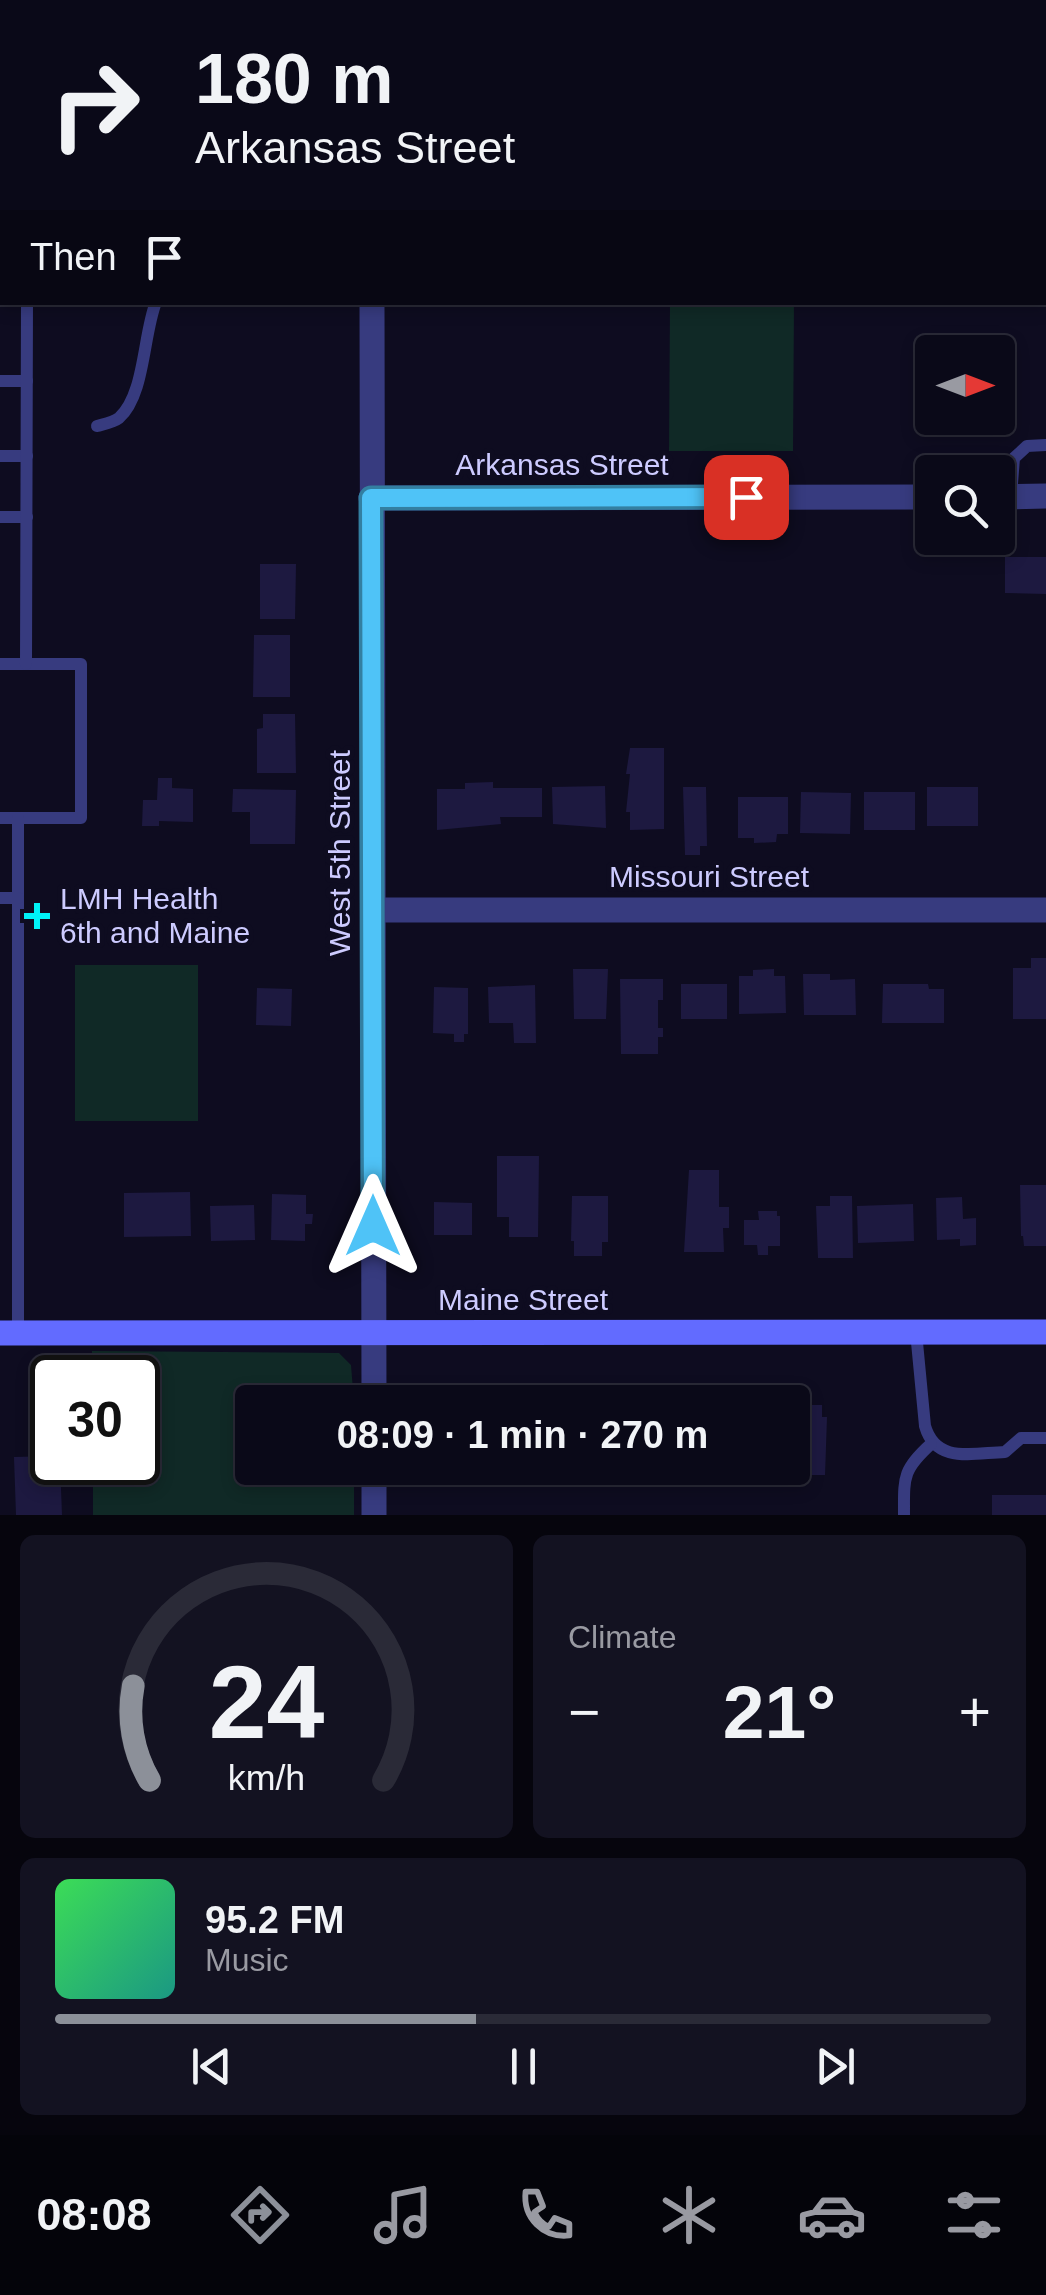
<!DOCTYPE html>
<html lang="en">
<head>
<meta charset="utf-8">
<style>
  :root { --surface:#0a0918; --page:#131221; --text:#f1f3f6; --muted:#999aa2; --line:#2a2a37; --accent:#8c9099 }
  body { margin:0; font-family:Helvetica,sans-serif; background:var(--page); color:var(--text); height:100vh; display:flex; flex-direction:column; font-size:38px; white-space:nowrap }
  * { box-sizing:border-box; margin:0 }
  p { font-size:32px; color:var(--muted) }
  .icon { flex:none; width:55px; height:55px; fill:none; stroke:currentColor; stroke-width:2; stroke-linecap:round; stroke-linejoin:round }
  .map { position:relative; height:1515px; overflow:hidden }
  .side { display:flex; flex-direction:column; gap:20px; padding:20px; background:#06050d; flex:1 }
  .side>* { flex:none }
  .guide { position:absolute; left:0px; top:0px; width:1048px; height:305px; box-shadow:0 5px 15px #0003,0 0 0 2px var(--line); background:#0a0918; color:var(--text); overflow:hidden }
  .needle { width:65px; rotate:90deg }
  .tools { position:absolute; left:915px; top:335px; display:grid; gap:20px }
  .tools a { display:grid; place-items:center; width:100px; height:100px; border-radius:10px; background:var(--surface); box-shadow:0 5px 15px #0003,0 0 0 2px var(--line); font-size:50px }
  .speed { position:absolute; left:30px; top:1355px; display:flex; gap:20px; font-size:50px; font-weight:700; text-align:center }
  .speed>* { display:grid; place-content:center; width:130px; height:130px; border-radius:50%; background:var(--surface); box-shadow:0 5px 15px #0003,0 0 0 2px var(--line); line-height:1 }
  .speed .limit { border:5px solid #111; border-radius:15px; background:#fff; color:#111 }
  .pin { position:absolute; display:grid; place-items:center; width:85px; height:85px; color:#fff; margin:-42px; border-radius:20px; box-shadow:0 5px 15px #0006 }
  .me { position:absolute; width:110px; margin:-55px; rotate:0deg; stroke-linejoin:round; filter:drop-shadow(0 0 8px #0008) }
  .turn { display:flex; align-items:center; gap:35px; height:210px; padding:0 30px; font-size:45px }
  .turn .icon { width:130px; height:130px; stroke-width:2.5 }
  .turn b { display:block; font-size:70px; line-height:85px }
  .then { display:flex; align-items:center; height:95px; padding:0 30px; background:#0003; gap:20px; font-size:38px }
  .big { font-size:75px; font-weight:700; line-height:1.1 }
  .side .tile { flex:1; display:flex; flex-direction:column; justify-content:center; gap:15px; min-width:0; padding:0 35px; border-radius:15px; background:var(--page) }
  .side .dial { align-items:center; gap:0 }
  .dial svg { height:260px; overflow:visible; fill:none; stroke:var(--line); stroke-width:7; stroke-linecap:round; text-anchor:middle }
  .dial text { fill:var(--text); stroke:none }
  .song { display:flex; align-items:center; gap:30px }
  .cover { width:120px; height:120px; border-radius:15px; background:linear-gradient(135deg,hsl(130 70% 55%),hsl(170 70% 35%)) }
  .played { height:10px; border-radius:5px; background:linear-gradient(90deg,var(--accent) 45%,var(--line) 45%) }
  .keys { display:flex; justify-content:space-around; direction:ltr }
  .heat { display:flex; justify-content:space-between; align-items:center; font-size:55px; direction:ltr }
  .side .tiles { flex:1; display:grid; gap:20px; grid-template-columns:1fr 1fr }
  .tile:last-child { grid-column:span 2 }
  .trip { position:absolute; left:235px; top:1385px; width:575px; height:100px; border-radius:10px; background:var(--surface); box-shadow:0 5px 15px #0003,0 0 0 2px var(--line); font-weight:700; line-height:100px; text-align:center }
  .menu { display:flex; height:160px; justify-content:space-around; align-items:center; background:#04040a; color:var(--muted) }
  .menu .icon { width:70px; height:70px }
  .menu .on { color:var(--accent) }
  .menu b { font-size:45px; color:var(--text) }
  .map>svg:first-child { display:block }
  .green { fill:#102926 }
  .building { fill:#1d1940 }
  .lines { fill:none; stroke-linecap:round; stroke-linejoin:round }
  .lane { stroke:#373b7f; stroke-width:12 }
  .street { stroke:#373b7f; stroke-width:25 }
  .secondary { stroke:#626bff; stroke-width:25 }
  .route-casing { stroke:#337fa1; stroke-width:25 }
  .route { stroke:#4fc3f7; stroke-width:18 }
  .poi-dot { fill:#00f2f6; stroke:#0e0c20; stroke-width:4 }
  .labels { text-anchor:middle; stroke-width:10; stroke-linejoin:round; paint-order:stroke }
  .street-label { font-size:30px; fill:#cdcbff; stroke:#0e0c20 }
  .poi-label { font-size:30px; fill:#cdcbff; stroke:#0e0c20; text-anchor:start }
</style>
</head>
<body>
<div class="map">
<svg width="1046" height="1515" viewBox="0 0 1046 1515">
  <rect width="100%" height="100%" fill="#0e0c20"/>
  <g class="green">
    <path d="M670 302 794 303 793 451H669Z"/>
    <rect x="75" y="965" width="123" height="156"/>
    <path d="M92 1351 339 1353 351 1365 354 1402H252V1468H354V1515H93V1463L138 1462V1378L92 1377Z"/>
  </g>
  <g class="building">
    <path d="M1005 557H1046V594L1005 593Z"/>
    <path d="M260 564H296L295 619H260Z"/>
    <path d="M254 635H290V697H253Z"/>
    <path d="M263 714H295L296 773H257V729L263 728Z"/>
    <path d="M630 748H664V829L630 830V812H626L630 774H626Z"/>
    <path d="M158 778H172V788L193 789V822L159 821V826H142L143 800H157Z"/>
    <path d="M493 782V788H542V817H500L501 824 437 830V789H465V783Z"/>
    <path d="M605 786 606 828 553 824 552 787Z"/>
    <path d="M683 787H706L707 846H700V855H685Z"/>
    <rect x="927" y="787" width="51" height="39"/>
    <path d="M233 789 296 790 295 844H250V812H232Z"/>
    <path d="M801 792 851 793 850 834 800 833Z"/>
    <rect x="864" y="792" width="51" height="38"/>
    <path d="M738 797H788V834H777L776 842 754 843V838H738Z"/>
    <path d="M1031 958H1046V1019H1013V968H1031Z"/>
    <path d="M573 969H608L606 1019H574Z"/>
    <path d="M774 969V976H785L786 1013 739 1014V976H753V970Z"/>
    <path d="M803 974H830V980L855 979 856 1015H804Z"/>
    <path d="M620 979H663V1000H658V1028H663V1037H658V1054H621Z"/>
    <rect x="681" y="984" width="46" height="35"/>
    <path d="M883 984H928L929 989H944V1023H882Z"/>
    <path d="M535 985 536 1043H514L513 1023H489L488 987Z"/>
    <path d="M434 987 468 988V1034H464V1042H454V1034L433 1033Z"/>
    <path d="M257 988 292 989 291 1026 256 1025Z"/>
    <path d="M497 1156H539L538 1237H509V1217H497Z"/>
    <path d="M689 1170H719V1207H729V1228H723L724 1252H684Z"/>
    <path d="M1020 1185H1046V1246H1024L1023 1236H1021Z"/>
    <path d="M190 1192 191 1236 124 1237V1193Z"/>
    <path d="M272 1194 306 1195V1214H313L312 1224H305V1241L271 1240Z"/>
    <path d="M572 1196H608V1242H602V1256H574V1241H571Z"/>
    <path d="M830 1196H852L853 1258H818L816 1206H830Z"/>
    <path d="M962 1197 963 1219 976 1218V1245L960 1246V1239L937 1240 936 1198Z"/>
    <path d="M434 1202 472 1203V1235H434Z"/>
    <path d="M913 1204 914 1241 858 1243 857 1206Z"/>
    <path d="M254 1205 255 1240 211 1241 210 1206Z"/>
    <path d="M758 1211H777V1216H780V1246H768V1255H758L757 1245H744V1220H759Z"/>
    <path d="M452 1394 483 1396V1402H452Z"/>
    <path d="M792 1405H822V1417H827L825 1475H798V1463H792Z"/>
    <path d="M52 1456V1462H60L62 1515H16L14 1457Z"/>
    <rect x="992" y="1495" width="54" height="20"/>
  </g>
  <g class="lines">
    <g class="lane">
      <path d="M993 0V2"/>
      <path d="M0 156H2"/>
      <path d="M0 381H27"/>
      <path d="M97 426C104 424 114 422 119 418 145 395 143 335 156 302"/>
      <path d="M0 456H27"/>
      <path d="M1011 496 1014 458 1027 446 1046 445"/>
      <path d="M0 517H27"/>
      <path d="M0 664H81V818H0"/>
      <path d="M26 664 27 302"/>
      <path d="M18 818V1333"/>
      <path d="M0 898H18"/>
      <path d="M916 1332 925 1426C936 1464 972 1453 1005 1452L1021 1438H1046"/>
      <path d="M904 1515C904 1478 902 1470 931 1444"/>
    </g>
    <g class="street">
      <path d="M372 0V2"/>
      <path d="M372 302 374 1402"/>
      <path d="M998 497 1046 496"/>
      <path d="M371 498 932 497"/>
      <path d="M373 910H1046"/>
      <path d="M374 1468V1515"/>
    </g>
    <g class="secondary">
      <path d="M1045 87H1046"/>
      <path d="M0 88H2"/>
      <path d="M0 1333 1046 1332"/>
    </g>
  </g>
  <g class="lines">
    <g class="route-casing">
      <path id="route" d="M373 1226 371 498 746 497"/>
    </g>
    <use href="#route" class="route"/>
  </g>
  <path class="poi-dot" d="M32 901h10v10h10v10h-10v10h-10v-10h-10v-10h10z"/>
  <g class="labels">
    <g class="street-label">
      <text x="562" y="475">Arkansas Street</text>
      <text transform="translate(340 853) rotate(-90)" y="10">West 5th Street</text>
      <text x="709" y="887">Missouri Street</text>
      <text x="523" y="1310">Maine Street</text>
    </g>
    <g class="poi-label">
      <text x="60" y="909">LMH Health<tspan x="60" dy="34">6th and Maine</tspan></text>
    </g>
  </g>
</svg>
<div class="tools">
<a><svg class="needle" viewBox="-14 -14 28 28"><path d="M0-13l5 13h-10z" fill="#e53935"/><path d="M0 13l5-13h-10z" fill="#999aa2"/></svg></a>
<a><svg class="icon" aria-label="search" viewBox="0 0 24 24"><circle cx="10" cy="10" r="6"/><path d="M15 15l6 6"/></svg></a>
</div>
<div class="speed"><div class="limit">30</div></div>
<div class="pin" style="left:746px;top:497px;background:#d93025"><svg class="icon" aria-label="arrive" viewBox="0 0 24 24"><path d="M6 21V4h12l-3 4 3 4H6"/></svg></div>
<svg class="me" style="left:373px;top:1226px" viewBox="-20 -20 40 40"><path d="M0-17L14 15 0 8-14 15z" fill="#4fc3f7" stroke="#fff" stroke-width="4"/></svg>
<div class="trip">08:09 · 1 min · 270 m</div>
<div class="guide">
<div class="turn"><svg class="icon" aria-label="right" viewBox="0 0 24 24"><path d="M7 20v-9h11M14 6l5 5-5 5"/></svg><div><b>180 m</b>Arkansas Street</div></div>
<div class="then">Then<svg class="icon" aria-label="arrive" viewBox="0 0 24 24"><path d="M6 21V4h12l-3 4 3 4H6"/></svg></div>
</div>
</div>
<section class="side">
<div class="tiles">
<div class="tile dial"><svg viewBox="0 0 100 80">
<path d="M14 69A42 42 0 1 1 86 69"/>
<path d="M14 69A42 42 0 0 1 9 40" stroke="#8c9099"/>
<text x="50" y="56" font-size="32" font-weight="700">24</text>
<text x="50" y="72" font-size="11">km/h</text>
</svg></div>
<div class="tile"><p>Climate</p>
<div class="heat"><a>−</a><b class="big">21°</b><a>+</a></div>
</div>
<div class="tile">
<div class="song"><i class="cover"></i><div><b>95.2 FM</b><p>Music</p></div></div>
<div class="played"></div>
<div class="keys"><svg class="icon" aria-label="previous" viewBox="0 0 24 24"><path d="M18 5L8 12l10 7zM5 5v14"/></svg><svg class="icon" aria-label="pause" viewBox="0 0 24 24"><path d="M8 5v14M16 5v14"/></svg><svg class="icon" aria-label="next" viewBox="0 0 24 24"><path d="M6 5l10 7-10 7zM19 5v14"/></svg></div>
</div>
</div>
</section>
<nav class="menu">
<b>08:08</b>
<svg class="icon on" aria-label="directions" viewBox="0 0 24 24"><path d="M12 3l9 9-9 9-9-9zM9 14v-3h6M13 9l2 2-2 2"/></svg>
<svg class="icon" aria-label="music" viewBox="0 0 24 24"><path d="M9 18V5l10-2v13"/><circle cx="6" cy="18" r="3"/><circle cx="16" cy="16" r="3"/></svg>
<svg class="icon" aria-label="phone" viewBox="0 0 24 24"><path d="M5 4h4l2 5-3 2q2 4 5 5l2-3 5 2v4C11 20 4 13 5 4z"/></svg>
<svg class="icon" aria-label="climate" viewBox="0 0 24 24"><path d="M12 3v18M4 7l16 10M4 17L20 7"/></svg>
<svg class="icon" aria-label="car" viewBox="0 0 24 24"><path d="M5 17H2v-5l4-1 3-4h7l3 4 3 1v5h-3M9 17h6M6 11h13"/><circle cx="7" cy="17" r="2"/><circle cx="17" cy="17" r="2"/></svg>
<svg class="icon" aria-label="filters" viewBox="0 0 24 24"><path d="M4 7h16M4 17h16"/><circle cx="9" cy="7" r="2"/><circle cx="15" cy="17" r="2"/></svg>
</nav>
</body>
</html>
